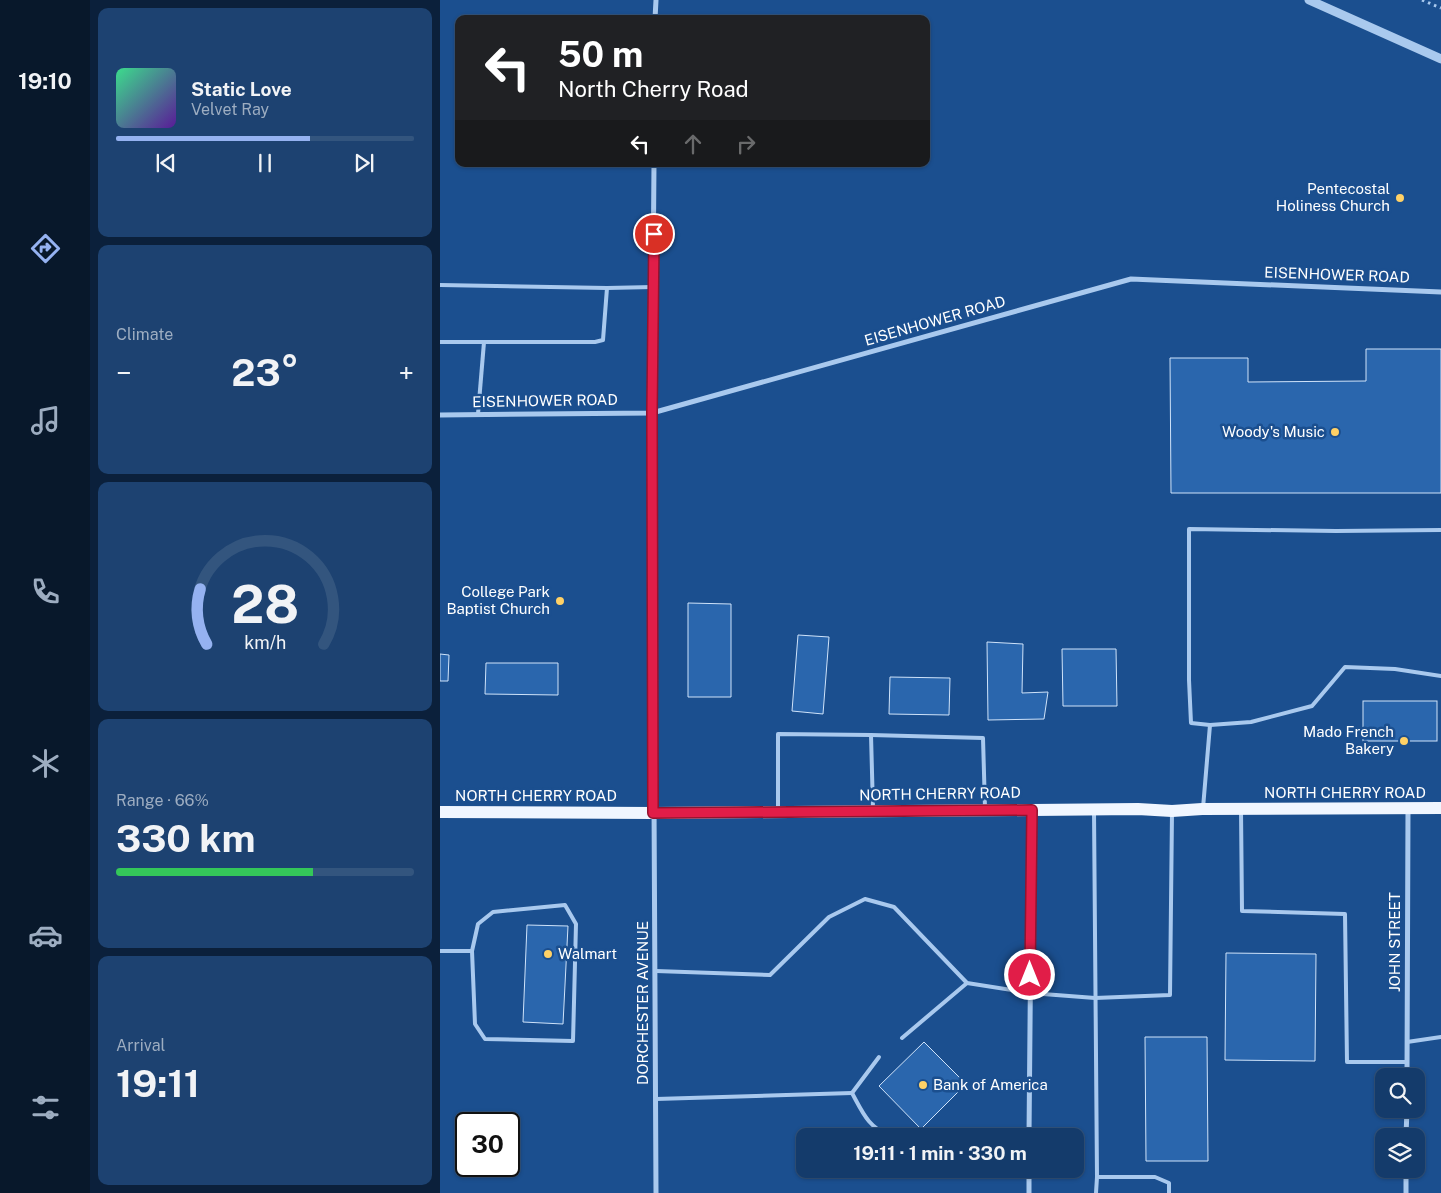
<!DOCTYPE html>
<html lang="en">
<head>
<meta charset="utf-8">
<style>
  :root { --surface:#143b6b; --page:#1d4271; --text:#f1f3f6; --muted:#9dadc1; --line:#33557e; --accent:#95b2f1 }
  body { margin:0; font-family:"Public Sans",sans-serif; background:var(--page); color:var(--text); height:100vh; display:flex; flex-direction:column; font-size:19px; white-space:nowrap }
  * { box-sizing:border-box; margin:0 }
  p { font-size:16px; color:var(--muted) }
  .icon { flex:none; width:28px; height:28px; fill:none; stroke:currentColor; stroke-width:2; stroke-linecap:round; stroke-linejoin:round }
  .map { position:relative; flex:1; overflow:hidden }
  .panel { display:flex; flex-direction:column; gap:8px; padding:8px; background:#0b203b; width:350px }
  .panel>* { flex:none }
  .guide { position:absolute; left:15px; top:15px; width:475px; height:152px; border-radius:10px; box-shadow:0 1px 4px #0004,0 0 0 1px var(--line); background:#202124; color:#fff; overflow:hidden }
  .buttons { position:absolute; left:935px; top:1068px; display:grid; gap:10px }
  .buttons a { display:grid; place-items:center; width:50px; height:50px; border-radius:10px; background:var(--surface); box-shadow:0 1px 4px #0004,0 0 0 1px var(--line); font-size:25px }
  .speed { position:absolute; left:15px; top:1112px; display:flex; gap:10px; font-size:25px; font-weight:700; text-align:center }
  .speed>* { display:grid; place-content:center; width:65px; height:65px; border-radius:50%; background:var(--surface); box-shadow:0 1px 4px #0004,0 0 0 1px var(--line); line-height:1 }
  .speed .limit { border:2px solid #111; border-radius:8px; background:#fff; color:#111 }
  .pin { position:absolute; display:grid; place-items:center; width:42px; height:42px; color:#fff; margin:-21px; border:2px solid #fff; border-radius:50%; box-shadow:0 1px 5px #0007 }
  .me { position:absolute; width:55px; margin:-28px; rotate:0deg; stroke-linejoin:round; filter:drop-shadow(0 0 4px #0008) }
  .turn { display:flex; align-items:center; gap:18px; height:105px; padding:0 20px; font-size:22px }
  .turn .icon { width:65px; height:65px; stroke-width:2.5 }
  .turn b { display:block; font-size:35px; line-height:42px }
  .lanes { display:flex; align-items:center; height:48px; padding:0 20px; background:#0003; justify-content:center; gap:25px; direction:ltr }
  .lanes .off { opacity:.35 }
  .big { font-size:38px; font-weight:700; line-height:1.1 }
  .panel .widget { flex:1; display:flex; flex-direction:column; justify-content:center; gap:8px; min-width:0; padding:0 18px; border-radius:10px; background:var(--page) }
  .panel .dial { align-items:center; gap:0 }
  .dial svg { height:130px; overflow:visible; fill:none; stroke:var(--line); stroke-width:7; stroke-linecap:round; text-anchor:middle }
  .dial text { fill:var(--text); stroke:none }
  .song { display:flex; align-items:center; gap:15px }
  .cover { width:60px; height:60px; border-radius:8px; background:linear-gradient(135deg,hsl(150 70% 55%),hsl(270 70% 35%)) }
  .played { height:5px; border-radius:2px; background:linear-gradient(90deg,var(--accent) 65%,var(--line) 65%) }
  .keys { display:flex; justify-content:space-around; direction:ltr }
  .heat { display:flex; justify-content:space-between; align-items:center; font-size:28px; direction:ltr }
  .charge { height:8px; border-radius:4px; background:linear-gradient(90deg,#34c759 66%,var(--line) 0) }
  .trip { position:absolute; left:356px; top:1128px; width:288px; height:50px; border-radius:10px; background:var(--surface); box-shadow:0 1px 4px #0004,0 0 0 1px var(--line); font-weight:700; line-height:50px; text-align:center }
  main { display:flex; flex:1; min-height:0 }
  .menu { display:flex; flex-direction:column; width:90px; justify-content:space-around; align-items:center; background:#08182b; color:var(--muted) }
  .menu .icon { width:35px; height:35px }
  .menu .selected { color:var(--accent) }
  .menu b { font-size:22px; color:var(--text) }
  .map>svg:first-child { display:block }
  .building { fill:#2a66ad; stroke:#cfe3fa }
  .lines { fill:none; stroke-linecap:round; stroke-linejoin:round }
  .path { stroke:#a9c9ee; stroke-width:3; stroke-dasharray:2.5 4; stroke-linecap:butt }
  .service { stroke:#a9c9ee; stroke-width:4 }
  .minor { stroke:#a9c9ee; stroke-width:5 }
  .tertiary { stroke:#a9c9ee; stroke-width:9 }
  .primary { stroke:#f0f6ff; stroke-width:12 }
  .route-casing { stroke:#92132f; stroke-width:12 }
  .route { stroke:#e11d48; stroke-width:9 }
  .poi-dot { fill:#ffd166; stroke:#1b4f8f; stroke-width:2 }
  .labels { text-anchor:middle; stroke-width:5; stroke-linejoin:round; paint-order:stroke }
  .poi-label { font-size:15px; fill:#fff; stroke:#1b4f8f; text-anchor:end }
  .street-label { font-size:15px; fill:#fff; stroke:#1b4f8f }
</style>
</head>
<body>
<main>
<nav class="menu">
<b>19:10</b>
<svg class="icon selected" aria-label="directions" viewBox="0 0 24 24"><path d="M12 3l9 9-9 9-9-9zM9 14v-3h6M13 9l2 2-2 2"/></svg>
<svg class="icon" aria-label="music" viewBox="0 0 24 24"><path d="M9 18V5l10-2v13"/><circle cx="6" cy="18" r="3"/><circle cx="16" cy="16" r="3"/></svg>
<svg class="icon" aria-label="phone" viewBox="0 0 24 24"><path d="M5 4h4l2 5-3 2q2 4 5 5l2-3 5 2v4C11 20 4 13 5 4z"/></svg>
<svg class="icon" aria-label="climate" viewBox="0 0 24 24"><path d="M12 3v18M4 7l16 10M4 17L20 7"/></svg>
<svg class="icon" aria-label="car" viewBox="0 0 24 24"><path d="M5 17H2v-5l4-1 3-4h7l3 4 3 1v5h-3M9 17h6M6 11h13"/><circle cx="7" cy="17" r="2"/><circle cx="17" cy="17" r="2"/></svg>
<svg class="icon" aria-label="filters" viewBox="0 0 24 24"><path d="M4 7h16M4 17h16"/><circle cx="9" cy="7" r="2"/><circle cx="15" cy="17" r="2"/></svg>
</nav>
<section class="panel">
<div class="widget">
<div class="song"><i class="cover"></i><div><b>Static Love</b><p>Velvet Ray</p></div></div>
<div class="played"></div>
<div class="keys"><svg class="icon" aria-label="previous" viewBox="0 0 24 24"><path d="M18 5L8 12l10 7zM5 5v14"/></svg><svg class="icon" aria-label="pause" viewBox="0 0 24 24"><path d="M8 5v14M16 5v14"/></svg><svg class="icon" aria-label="next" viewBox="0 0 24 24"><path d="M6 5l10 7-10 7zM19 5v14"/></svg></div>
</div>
<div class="widget"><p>Climate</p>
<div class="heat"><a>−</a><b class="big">23°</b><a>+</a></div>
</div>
<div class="widget dial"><svg viewBox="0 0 100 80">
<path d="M14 69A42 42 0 1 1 86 69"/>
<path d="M14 69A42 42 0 0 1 10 35" stroke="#95b2f1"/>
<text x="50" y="56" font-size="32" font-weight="700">28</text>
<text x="50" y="72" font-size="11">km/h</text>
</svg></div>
<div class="widget"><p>Range · 66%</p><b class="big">330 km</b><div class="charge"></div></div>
<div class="widget"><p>Arrival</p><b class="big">19:11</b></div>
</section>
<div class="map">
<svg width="1001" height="1193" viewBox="0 0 1001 1193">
  <rect width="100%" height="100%" fill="#1b4f8f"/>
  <g class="building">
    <path d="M926 349H1001V493H731L730 358H808V382L926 381Z"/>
    <path d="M248 603 291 604V697H248Z"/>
    <path d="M358 635 389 637 383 714 352 711Z"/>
    <path d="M547 642 583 644 582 693 608 692 604 719 548 720Z"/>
    <path d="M622 649H676L677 706H623Z"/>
    <path d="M0 654 9 655 8 681H0Z"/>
    <path d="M46 663H118V695L45 694Z"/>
    <path d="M450 677 510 678 509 715 449 714Z"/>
    <rect x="923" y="701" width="74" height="40"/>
    <path d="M87 925 128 926 123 1024 83 1022Z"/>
    <path d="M786 953 876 954 875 1061 785 1060Z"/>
    <path d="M705 1037H767L768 1161H706Z"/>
    <path d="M484 1042 526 1084 481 1129 439 1086Z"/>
  </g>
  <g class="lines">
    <path class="path" d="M982 0 1001 8"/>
    <g class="service">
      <path d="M0 285 167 288 213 287"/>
      <path d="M0 342H155L163 340 167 288"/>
      <path d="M38 414 44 342"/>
      <path d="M1001 530 896 531 749 529V680L751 723 770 725 811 722 872 706 905 667 955 669 1001 676"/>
      <path d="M431 735 543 738 545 808"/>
      <path d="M763 808 770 725"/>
      <path d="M338 810V734L431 735 433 809"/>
      <path d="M801 810 802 911 905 914 907 1062H967"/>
      <path d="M654 811 657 1177H715L729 1183V1193"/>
      <path d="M0 951H32L35 1024 45 1039 133 1041 136 924 125 905 53 912 38 924 32 951"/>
      <path d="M216 971 330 975 389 917 425 899 454 907 527 983 590 993 655 998 730 995 732 812"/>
      <path d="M462 1038 527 983"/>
      <path d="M967 1042 1001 1037"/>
      <path d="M412 1093C423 1113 428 1127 450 1136"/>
      <path d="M412 1093 439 1057"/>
      <path d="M216 1099 412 1093"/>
      <path d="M479 1136H589"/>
      <path d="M656 1193 657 1177"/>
    </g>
    <g class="minor">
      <path d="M215 19 216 0"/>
      <path d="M214 164 212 413 216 1193"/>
      <path d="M0 415 212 413 691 279 1001 292"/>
      <path d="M967 1076 968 809"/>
      <path d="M589 1136 592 810"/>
      <path d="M966 1136 967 1109"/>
      <path d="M589 1193V1169"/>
      <path d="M966 1193V1169"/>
    </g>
    <path class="tertiary" d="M869 0 1001 59"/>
    <path class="primary" d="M0 812 213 813 592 810 698 809 732 811 762 809 1001 808"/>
  </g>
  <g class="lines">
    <g class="route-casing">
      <path id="route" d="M214 234 212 412 213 813 592 810 590 975"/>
    </g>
    <use href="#route" class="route"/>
  </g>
  <g class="poi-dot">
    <circle cx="960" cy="198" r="5"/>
    <circle cx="895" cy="432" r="5"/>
    <circle cx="120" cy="601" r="5"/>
    <circle cx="964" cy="741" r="5"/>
    <circle cx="108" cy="954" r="5"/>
    <circle cx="483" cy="1085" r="5"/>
  </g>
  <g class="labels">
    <g class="poi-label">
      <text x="950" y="194">Pentecostal<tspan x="950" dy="17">Holiness Church</tspan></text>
      <text x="885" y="437">Woody's Music</text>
      <text x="110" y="597">College Park<tspan x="110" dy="17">Baptist Church</tspan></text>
      <text x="954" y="737">Mado French<tspan x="954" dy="17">Bakery</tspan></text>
      <text x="118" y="959" text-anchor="start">Walmart</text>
      <text x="493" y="1090" text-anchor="start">Bank of America</text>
    </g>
    <g class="street-label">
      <text transform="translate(897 275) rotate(2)" y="5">EISENHOWER ROAD</text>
      <text transform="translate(495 321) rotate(-16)" y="5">EISENHOWER ROAD</text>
      <text transform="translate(105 401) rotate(-1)" y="5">EISENHOWER ROAD</text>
      <text x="905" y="798">NORTH CHERRY ROAD</text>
      <text transform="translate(500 794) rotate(-1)" y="5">NORTH CHERRY ROAD</text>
      <text x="96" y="801">NORTH CHERRY ROAD</text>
      <text transform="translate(955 942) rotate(-90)" y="5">JOHN STREET</text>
      <text transform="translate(203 1003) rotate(-90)" y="5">DORCHESTER AVENUE</text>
    </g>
  </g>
</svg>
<div class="buttons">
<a><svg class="icon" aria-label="search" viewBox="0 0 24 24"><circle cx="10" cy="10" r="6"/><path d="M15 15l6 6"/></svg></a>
<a><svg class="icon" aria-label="layers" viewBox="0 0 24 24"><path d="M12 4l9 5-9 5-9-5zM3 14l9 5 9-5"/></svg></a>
</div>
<div class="speed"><div class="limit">30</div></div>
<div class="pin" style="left:214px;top:234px;background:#d93025"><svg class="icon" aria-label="arrive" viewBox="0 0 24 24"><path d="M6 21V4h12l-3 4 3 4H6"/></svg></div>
<svg class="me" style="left:590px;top:975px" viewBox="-20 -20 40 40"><circle r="17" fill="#e11d48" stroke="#fff" stroke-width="3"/><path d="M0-11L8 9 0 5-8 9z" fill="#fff"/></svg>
<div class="trip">19:11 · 1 min · 330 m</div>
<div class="guide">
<div class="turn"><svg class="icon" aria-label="left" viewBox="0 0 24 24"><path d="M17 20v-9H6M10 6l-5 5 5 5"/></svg><div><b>50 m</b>North Cherry Road</div></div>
<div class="lanes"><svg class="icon" aria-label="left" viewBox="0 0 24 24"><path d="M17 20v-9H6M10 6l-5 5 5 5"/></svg><svg class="icon off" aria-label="ahead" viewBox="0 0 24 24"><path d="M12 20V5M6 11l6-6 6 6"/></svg><svg class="icon off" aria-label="right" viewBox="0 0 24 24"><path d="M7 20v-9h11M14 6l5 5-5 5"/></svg></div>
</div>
</div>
</main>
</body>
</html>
